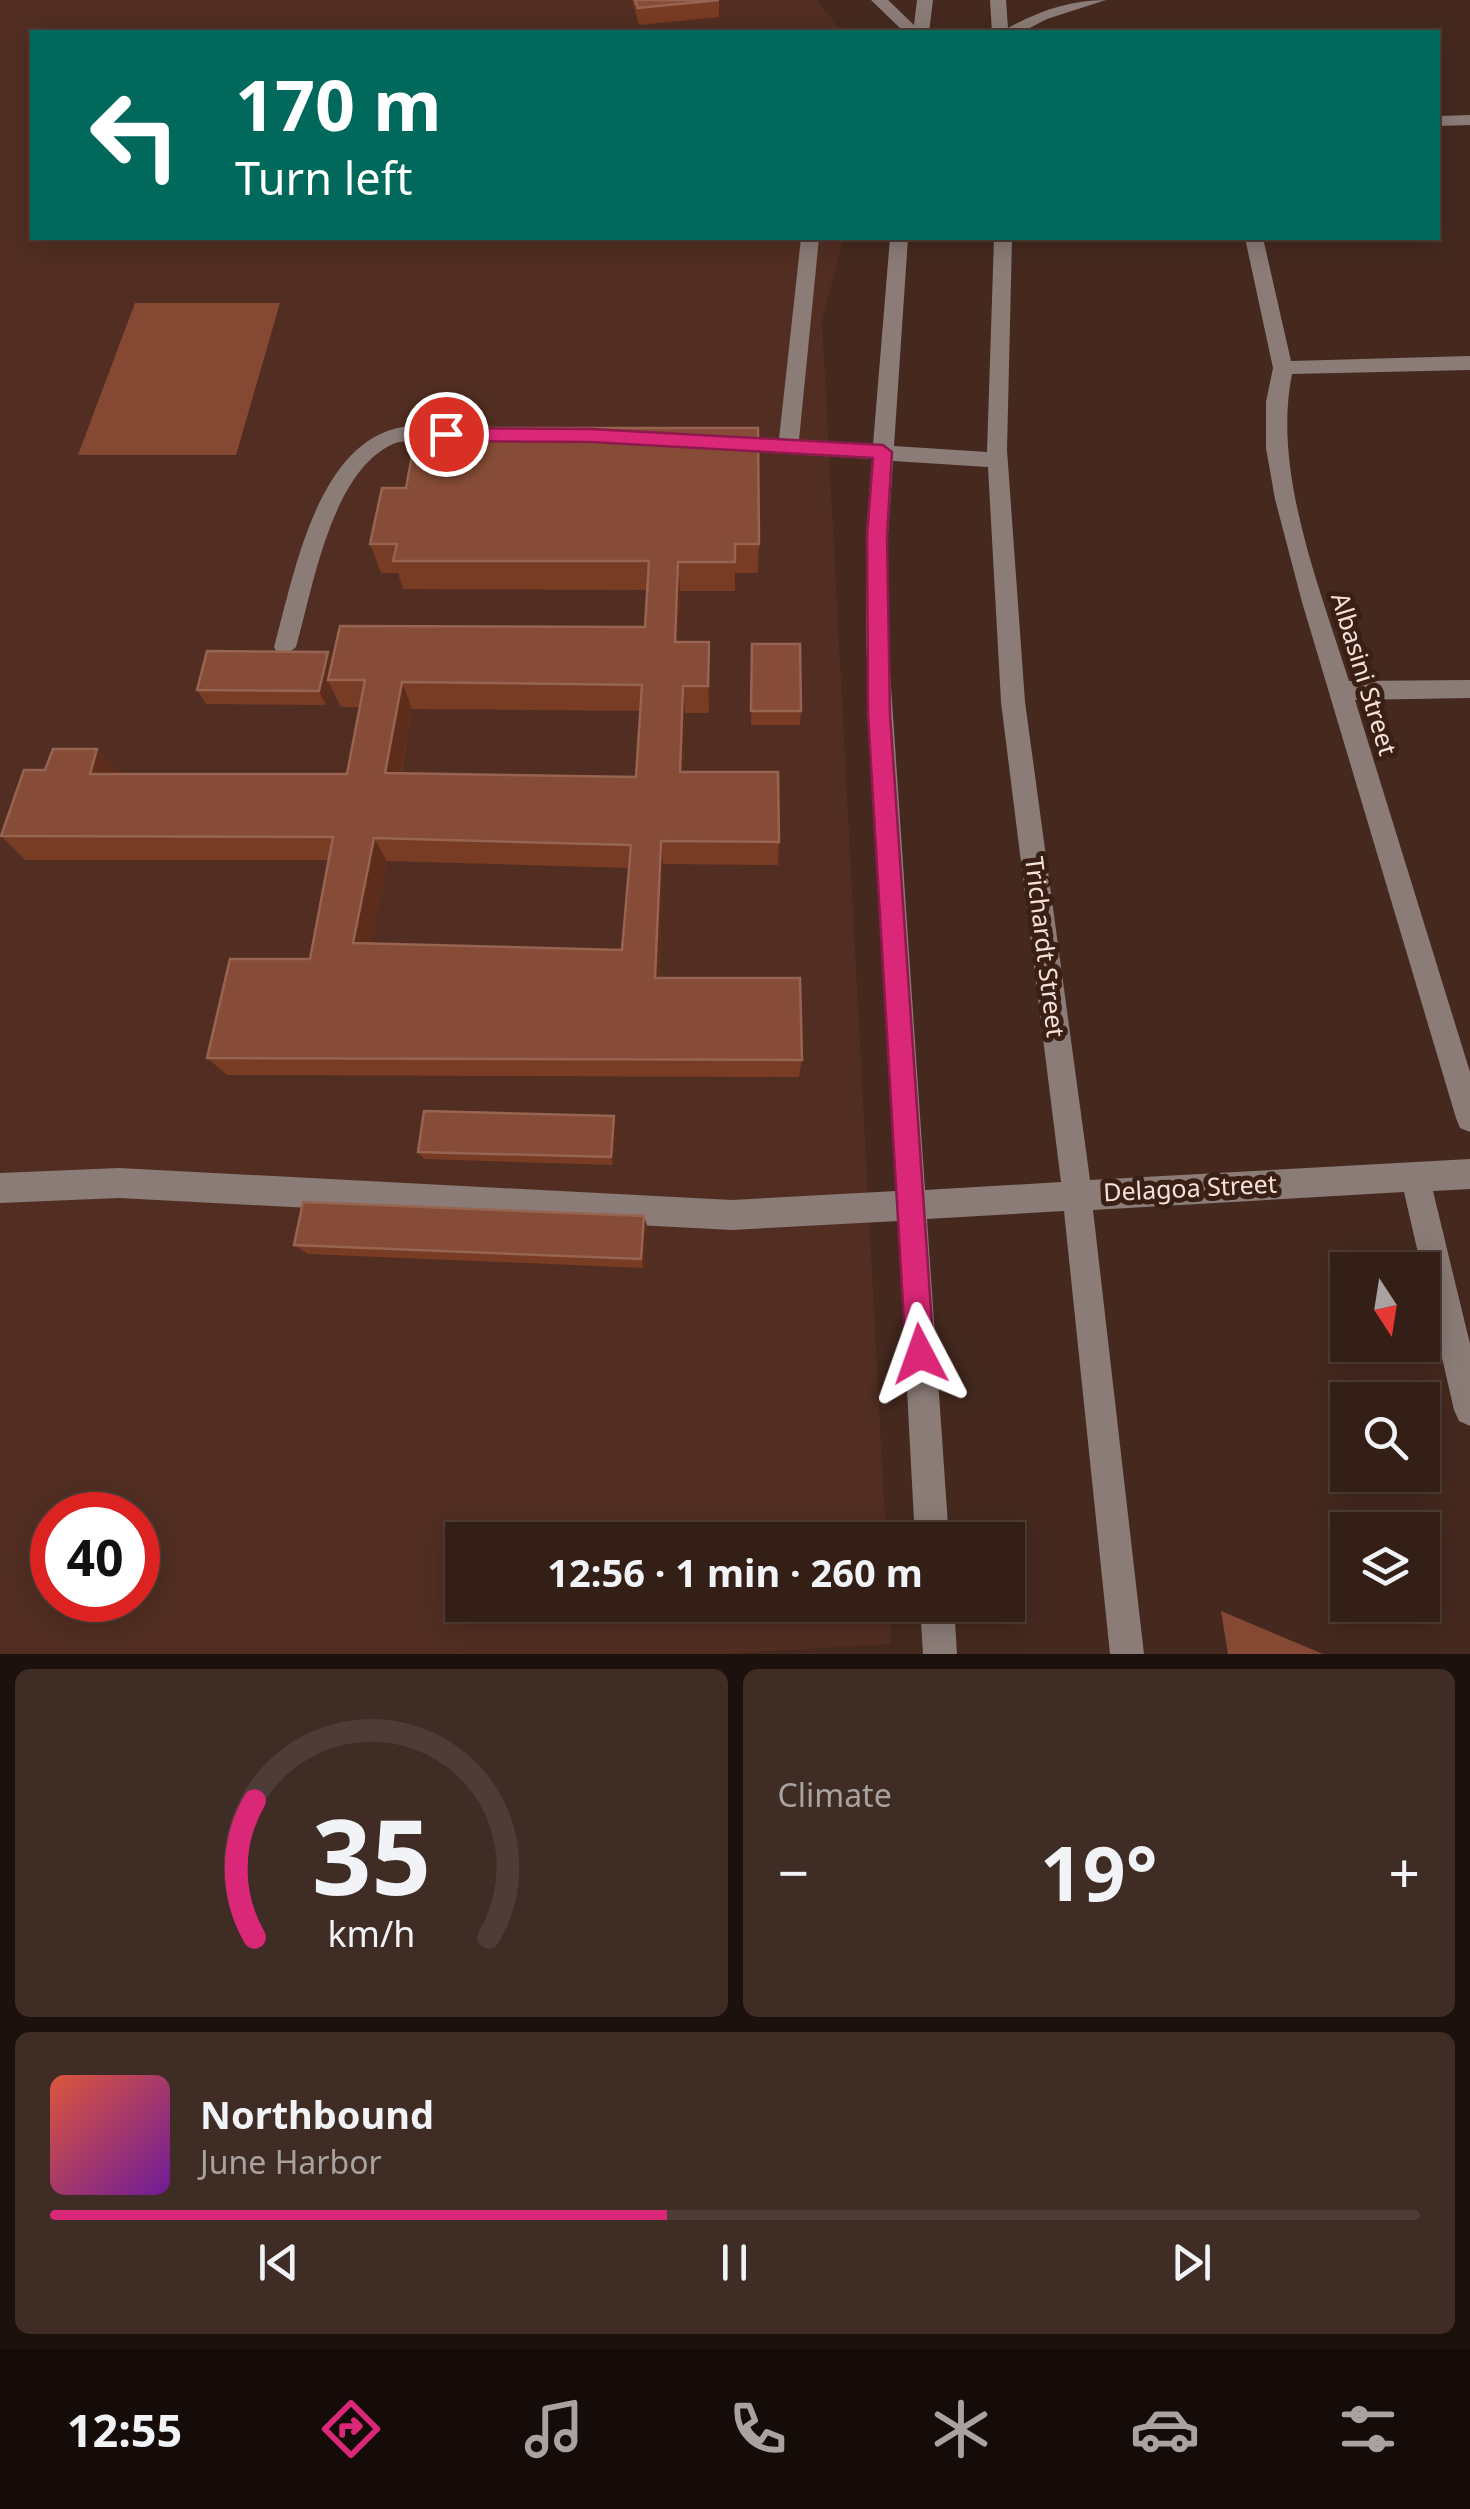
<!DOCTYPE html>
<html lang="en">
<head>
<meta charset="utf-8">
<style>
  :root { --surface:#341f17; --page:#3f2c24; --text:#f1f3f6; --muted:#a9a2a1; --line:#4e3d36; --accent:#db2777 }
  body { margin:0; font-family:"Noto Sans",sans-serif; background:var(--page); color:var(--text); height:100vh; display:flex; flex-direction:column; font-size:38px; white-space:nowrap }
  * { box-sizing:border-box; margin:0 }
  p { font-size:32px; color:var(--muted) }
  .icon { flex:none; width:55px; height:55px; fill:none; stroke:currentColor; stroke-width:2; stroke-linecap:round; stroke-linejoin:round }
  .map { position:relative; height:1654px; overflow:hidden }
  .sheet { display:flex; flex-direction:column; gap:15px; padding:15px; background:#1d110d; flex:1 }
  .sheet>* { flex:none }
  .guide { position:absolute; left:30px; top:30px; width:1410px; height:210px; border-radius:0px; box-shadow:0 5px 25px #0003,0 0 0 2px var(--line); background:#00695c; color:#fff; overflow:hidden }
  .needle { width:65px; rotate:168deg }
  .buttons { position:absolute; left:1330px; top:1252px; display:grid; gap:20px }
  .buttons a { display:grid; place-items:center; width:110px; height:110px; border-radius:0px; background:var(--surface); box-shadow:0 5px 25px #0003,0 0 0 2px var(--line); font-size:50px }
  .speed { position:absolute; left:30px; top:1492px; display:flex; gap:20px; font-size:50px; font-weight:700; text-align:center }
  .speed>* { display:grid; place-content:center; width:130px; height:130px; border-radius:50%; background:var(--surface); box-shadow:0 5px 25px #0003,0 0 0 2px var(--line); line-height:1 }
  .speed .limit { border:15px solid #d22; background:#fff; color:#111 }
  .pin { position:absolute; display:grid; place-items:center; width:85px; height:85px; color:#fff; margin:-42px; border:5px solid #fff; border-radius:50%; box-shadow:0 2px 10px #0007 }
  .me { position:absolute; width:110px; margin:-55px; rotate:356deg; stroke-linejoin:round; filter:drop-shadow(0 0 8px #0008) }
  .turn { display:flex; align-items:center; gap:35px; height:210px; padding:0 40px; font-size:45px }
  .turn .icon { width:130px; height:130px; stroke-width:2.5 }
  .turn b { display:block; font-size:70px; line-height:85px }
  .big { font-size:75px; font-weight:700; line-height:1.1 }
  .sheet .card { flex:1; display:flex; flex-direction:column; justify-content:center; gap:15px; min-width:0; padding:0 35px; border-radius:15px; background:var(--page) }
  .sheet .dial { align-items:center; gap:0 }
  .dial svg { height:260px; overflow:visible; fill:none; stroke:var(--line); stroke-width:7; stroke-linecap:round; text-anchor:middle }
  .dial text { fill:var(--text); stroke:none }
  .song { display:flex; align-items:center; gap:30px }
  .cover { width:120px; height:120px; border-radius:15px; background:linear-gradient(135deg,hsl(10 70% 55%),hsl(280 70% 35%)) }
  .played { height:10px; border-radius:5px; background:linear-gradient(90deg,var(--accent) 45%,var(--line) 45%) }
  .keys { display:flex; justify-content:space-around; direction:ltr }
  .heat { display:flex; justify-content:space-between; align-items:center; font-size:55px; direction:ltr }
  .sheet .tiles { flex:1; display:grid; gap:15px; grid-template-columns:1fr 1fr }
  .card:last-child { grid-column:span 2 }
  .trip { position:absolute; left:445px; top:1522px; width:580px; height:100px; border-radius:0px; background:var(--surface); box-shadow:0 5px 25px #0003,0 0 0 2px var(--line); font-weight:700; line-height:100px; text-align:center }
  .dock { display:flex; height:160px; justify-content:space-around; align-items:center; background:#150c09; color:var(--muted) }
  .dock .icon { width:70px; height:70px }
  .dock .active { color:var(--accent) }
  .dock b { font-size:45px; color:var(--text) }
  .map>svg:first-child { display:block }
  .built { fill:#522e22; fill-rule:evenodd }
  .green { fill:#854832 }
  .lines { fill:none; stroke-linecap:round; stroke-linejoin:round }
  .minor { fill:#8b7c77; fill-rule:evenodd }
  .wall { fill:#783b24; fill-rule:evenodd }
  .shaded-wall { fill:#5e2c1a }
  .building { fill:#864c37; stroke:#976451; stroke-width:2.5; fill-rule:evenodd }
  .route { fill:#db2777; stroke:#8e194d; stroke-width:2.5 }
  .labels { text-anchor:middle; stroke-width:10; stroke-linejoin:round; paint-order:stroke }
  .street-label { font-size:25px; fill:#f4e1da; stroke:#3a1f15 }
</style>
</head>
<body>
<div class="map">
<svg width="1470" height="1654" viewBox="0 0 1470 1654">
  <rect width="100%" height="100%" fill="#45291f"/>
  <path class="built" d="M0 0H816L843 32H32V238H844L822 320 886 1540H462V1605H889L891 1644 721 1654H0ZM52 1515H138V1600H52Z"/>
  <g class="green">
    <path d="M135 303H280L236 455H78Z"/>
    <path d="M1221 1611 1323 1654H1228Z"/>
  </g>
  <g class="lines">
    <g class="minor">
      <path d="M871 0H888L914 25 917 0H933L929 32H904Z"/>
      <path d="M990 0H1006L1008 28C1039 11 1070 0 1106 0L1047 19 1022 32H992Z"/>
      <path d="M1470 115V125L1438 126V116Z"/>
      <path d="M801 238H819L799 440 873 445 890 238H908L894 446 987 452 994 238H1012L1007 450 1025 702 1090 1180 1470 1159V1189L1433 1191 1470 1344V1426L1459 1421 1454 1410 1404 1192 1093 1210 1144 1654H1110L1064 1211 927 1219 949 1540H915L898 1221 732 1230 119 1198 0 1203V1173L119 1168 732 1200 896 1191 866 642V536L872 459 728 450 718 443 728 436 779 439ZM893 461 988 467 1001 702 1061 1182 925 1190 888 642V536Z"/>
      <path d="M1245 238H1263L1291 361 1470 356V370L1292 374C1272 472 1320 588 1349 681L1470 680V698L1355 700 1470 1072V1132L1460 1128 1456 1118 1302 602 1275 499 1266 448V402L1273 368Z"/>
      <path d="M402 427H448L458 434C445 450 412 435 393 444 331 472 313 588 296 647L285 656 277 653 274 647C294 576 316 443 402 427Z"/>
      <path d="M920 1605H954L957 1654H923Z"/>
    </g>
  </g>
  <g class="wall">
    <path d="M632 0H719V17L639 25Z"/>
    <path d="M370 544H759L758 573H735V591H680L678 642H709L710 670 709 713H685L683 772 779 842 778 865 663 864 659 978 802 1060 799 1077 227 1075 207 1058 310 959 328 860H25L1 836 45 770 97 749 118 774H347L360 707H341L330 685 326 705 206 704 197 690 328 652 332 662 645 627 647 590 403 589 398 573H381ZM412 709 640 711 636 777 401 774ZM387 861 629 868 622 950 371 943Z"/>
    <path d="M752 644 801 711 800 725H751Z"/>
    <path d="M614 1116 617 1125 613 1165 424 1159 418 1152Z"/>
    <path d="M644 1216 647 1226 644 1268 308 1254 294 1245Z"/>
  </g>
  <g class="shaded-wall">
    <path d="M678 562 680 591 677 670 675 642Z"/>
    <path d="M709 642 710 670 709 713 708 686Z"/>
    <path d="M328 652 334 666 328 680 330 685 326 705 319 691Z"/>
    <path d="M402 682 412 709 396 798 385 773Z"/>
    <path d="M683 686 685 713 682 797 680 772Z"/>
    <path d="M97 749 118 774H90Z"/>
    <path d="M374 838 387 861 367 964 353 943Z"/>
    <path d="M661 841 663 864 658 998 655 978Z"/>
    <path d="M614 1116 617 1125 613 1165 611 1157Z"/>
    <path d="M644 1216 647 1226 644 1268 641 1259Z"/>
  </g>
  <g class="building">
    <path d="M635 0H719L638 8Z"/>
    <path d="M417 428H758L759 544H735V562H678L675 642H709L708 686H683L680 772H778L779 842 661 841 655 978H800L802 1060 207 1058 230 959H310L333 837 1 836 24 770H45L53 749H97L90 774H347L365 680H328L340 626 645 627 649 561H393L397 544H370L382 488H406ZM402 682 642 685 636 777 385 773ZM374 838 631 845 622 950 353 943Z"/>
    <path d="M752 644H800L801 711H751Z"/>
    <path d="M207 651 328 652 319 691 197 690Z"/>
    <path d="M424 1111 614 1116 611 1157 418 1152Z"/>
    <path d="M303 1202 644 1216 641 1259 294 1245Z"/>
  </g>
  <path class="route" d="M446 428 591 429 883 445 892 452 887 536 890 714 934 1354 930 1364 920 1368 910 1364 906 1354 868 714 867 536 873 458 591 442 446 441 437 434Z"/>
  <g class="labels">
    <g class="street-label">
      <text transform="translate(1364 674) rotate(73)" y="9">Albasini Street</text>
      <text transform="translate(1045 947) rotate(83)" y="9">Trichardt Street</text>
      <text transform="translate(1190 1188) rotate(-3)" y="9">Delagoa Street</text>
    </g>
  </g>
</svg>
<div class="buttons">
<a><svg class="needle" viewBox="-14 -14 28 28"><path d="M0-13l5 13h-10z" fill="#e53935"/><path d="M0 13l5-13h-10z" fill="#a9a2a1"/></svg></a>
<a><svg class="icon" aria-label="search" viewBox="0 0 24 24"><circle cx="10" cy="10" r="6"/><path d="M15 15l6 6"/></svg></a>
<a><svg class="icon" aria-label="layers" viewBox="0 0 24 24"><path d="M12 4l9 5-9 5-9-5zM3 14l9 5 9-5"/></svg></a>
</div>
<div class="speed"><div class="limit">40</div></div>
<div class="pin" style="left:446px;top:434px;background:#d93025"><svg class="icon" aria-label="arrive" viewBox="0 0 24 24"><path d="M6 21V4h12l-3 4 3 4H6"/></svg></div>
<svg class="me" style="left:920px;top:1354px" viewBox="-20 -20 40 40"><path d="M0-17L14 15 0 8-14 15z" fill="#db2777" stroke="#fff" stroke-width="4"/></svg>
<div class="trip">12:56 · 1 min · 260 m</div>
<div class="guide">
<div class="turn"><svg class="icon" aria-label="left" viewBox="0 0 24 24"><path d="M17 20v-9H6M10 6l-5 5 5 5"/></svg><div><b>170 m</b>Turn left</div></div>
</div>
</div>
<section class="sheet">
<div class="tiles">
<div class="card dial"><svg viewBox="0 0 100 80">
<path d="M14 69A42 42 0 1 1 86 69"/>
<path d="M14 69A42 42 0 0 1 14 27" stroke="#db2777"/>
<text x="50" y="56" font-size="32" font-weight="700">35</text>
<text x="50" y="72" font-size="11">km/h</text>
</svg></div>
<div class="card"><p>Climate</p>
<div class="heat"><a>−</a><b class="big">19°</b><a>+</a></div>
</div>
<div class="card">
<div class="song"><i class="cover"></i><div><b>Northbound</b><p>June Harbor</p></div></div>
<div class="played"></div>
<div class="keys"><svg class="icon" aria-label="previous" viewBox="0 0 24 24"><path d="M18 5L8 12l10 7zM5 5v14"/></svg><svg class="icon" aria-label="pause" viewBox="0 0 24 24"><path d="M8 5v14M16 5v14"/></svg><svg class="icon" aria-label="next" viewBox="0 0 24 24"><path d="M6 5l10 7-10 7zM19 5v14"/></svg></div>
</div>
</div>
</section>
<nav class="dock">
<b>12:55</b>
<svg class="icon active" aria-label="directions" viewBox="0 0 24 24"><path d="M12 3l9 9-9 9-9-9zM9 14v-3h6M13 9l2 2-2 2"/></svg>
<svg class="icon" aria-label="music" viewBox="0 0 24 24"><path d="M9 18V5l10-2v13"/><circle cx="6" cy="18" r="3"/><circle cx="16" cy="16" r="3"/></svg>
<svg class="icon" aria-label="phone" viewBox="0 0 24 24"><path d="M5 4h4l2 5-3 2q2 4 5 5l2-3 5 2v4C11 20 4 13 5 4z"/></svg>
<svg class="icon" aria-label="climate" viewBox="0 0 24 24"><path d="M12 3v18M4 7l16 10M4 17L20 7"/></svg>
<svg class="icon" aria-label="car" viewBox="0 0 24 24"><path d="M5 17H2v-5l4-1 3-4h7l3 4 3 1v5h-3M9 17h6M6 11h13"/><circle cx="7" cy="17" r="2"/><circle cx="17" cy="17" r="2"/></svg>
<svg class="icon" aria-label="filters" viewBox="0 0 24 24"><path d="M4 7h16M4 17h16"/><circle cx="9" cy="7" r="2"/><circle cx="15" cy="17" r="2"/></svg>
</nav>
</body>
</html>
